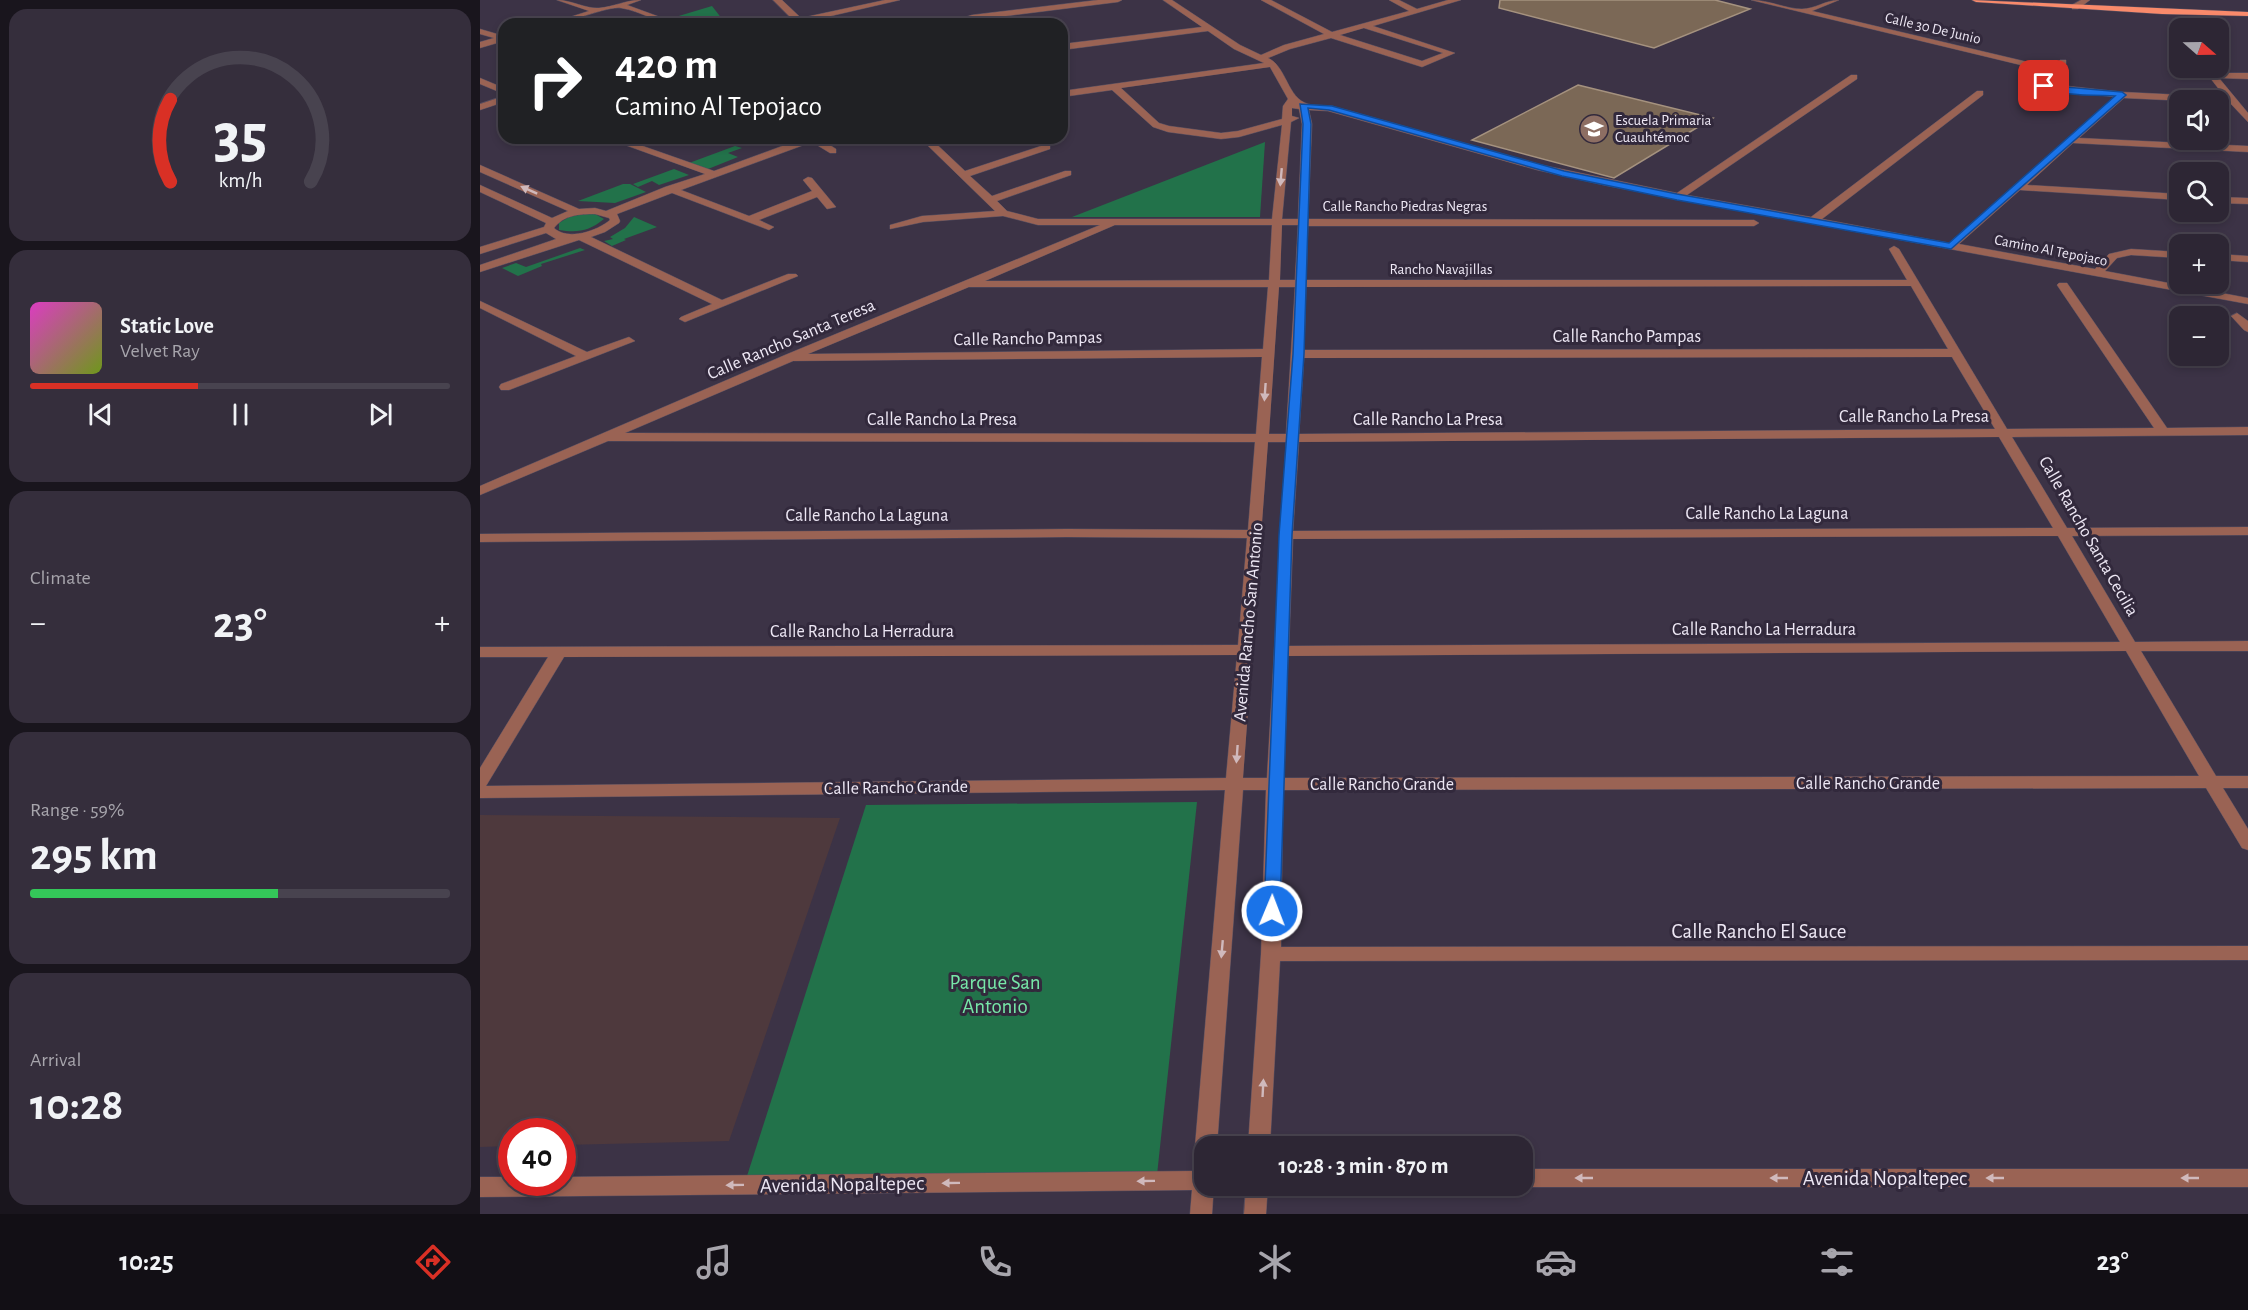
<!DOCTYPE html>
<html lang="en">
<head>
<meta charset="utf-8">
<style>
  :root { --surface:#2d2634; --page:#352e3c; --text:#f1f3f6; --muted:#a7a5ac; --line:#48434f; --accent:#d93025 }
  body { margin:0; font-family:"Alegreya Sans",sans-serif; background:var(--page); color:var(--text); height:100vh; display:flex; flex-direction:column; font-size:22px; white-space:nowrap }
  * { box-sizing:border-box; margin:0 }
  p { font-size:20px; color:var(--muted) }
  .icon { flex:none; width:33px; height:33px; fill:none; stroke:currentColor; stroke-width:2; stroke-linecap:round; stroke-linejoin:round }
  .map { position:relative; flex:1; overflow:hidden }
  .sheet { display:flex; flex-direction:column; gap:9px; padding:9px; background:#19151d; width:480px }
  .sheet>* { flex:none }
  .banner { position:absolute; left:18px; top:18px; width:570px; height:126px; border-radius:18px; box-shadow:0 3px 9px #0003,0 0 0 2px var(--line); background:#202124; color:#fff; overflow:hidden }
  .needle { width:39px; rotate:110deg }
  .buttons { position:absolute; left:1689px; top:18px; display:grid; gap:12px }
  .buttons a { display:grid; place-items:center; width:60px; height:60px; border-radius:12px; background:var(--surface); box-shadow:0 3px 9px #0003,0 0 0 2px var(--line); font-size:30px }
  .speed { position:absolute; left:18px; top:1118px; display:flex; gap:12px; font-size:30px; font-weight:700; text-align:center }
  .speed>* { display:grid; place-content:center; width:78px; height:78px; border-radius:50%; background:var(--surface); box-shadow:0 3px 9px #0003,0 0 0 2px var(--line); line-height:1 }
  .speed .limit { border:9px solid #d22; background:#fff; color:#111 }
  .pin { position:absolute; display:grid; place-items:center; width:51px; height:51px; color:#fff; margin:-26px; border-radius:12px; box-shadow:0 3px 9px #0006 }
  .me { position:absolute; width:66px; margin:-33px; rotate:1deg; stroke-linejoin:round; filter:drop-shadow(0 0 4px #0008) }
  .turn { display:flex; align-items:center; gap:21px; height:126px; padding:0 18px; font-size:27px }
  .turn .icon { width:78px; height:78px; stroke-width:2.5 }
  .turn b { display:block; font-size:42px; line-height:51px }
  .big { font-size:45px; font-weight:700; line-height:1.1 }
  .sheet .widget { flex:1; display:flex; flex-direction:column; justify-content:center; gap:9px; min-width:0; padding:0 21px; border-radius:18px; background:var(--page) }
  .sheet .dial { align-items:center; gap:0 }
  .dial svg { height:156px; overflow:visible; fill:none; stroke:var(--line); stroke-width:7; stroke-linecap:round; text-anchor:middle }
  .dial text { fill:var(--text); stroke:none }
  .song { display:flex; align-items:center; gap:18px }
  .cover { width:72px; height:72px; border-radius:9px; background:linear-gradient(135deg,hsl(310 70% 55%),hsl(80 70% 35%)) }
  .played { height:6px; border-radius:3px; background:linear-gradient(90deg,var(--accent) 40%,var(--line) 40%) }
  .keys { display:flex; justify-content:space-around; direction:ltr }
  .heat { display:flex; justify-content:space-between; align-items:center; font-size:33px; direction:ltr }
  .charge { height:9px; border-radius:4px; background:linear-gradient(90deg,#34c759 59%,var(--line) 0) }
  .trip { position:absolute; left:714px; top:1136px; width:339px; height:60px; border-radius:18px; background:var(--surface); box-shadow:0 3px 9px #0003,0 0 0 2px var(--line); font-weight:700; line-height:60px; text-align:center }
  .tabs { display:flex; height:96px; justify-content:space-around; align-items:center; background:#120f15; color:var(--muted) }
  .tabs .icon { width:42px; height:42px }
  .tabs .current { color:var(--accent) }
  .tabs b { font-size:27px; color:var(--text) }
  main { display:flex; flex:1; min-height:0 }
  .map>svg:first-child { display:block }
  .education { fill:#4e393d }
  .green { fill:#22724a }
  .building { fill:#7b6856; stroke:#a5927f; stroke-width:1.5 }
  .lines { fill:none; stroke-linecap:round; stroke-linejoin:round }
  .minor-casing { stroke:#585062; stroke-width:1 }
  .major-casing { stroke:#585062; stroke-width:1 }
  .minor { fill:#9a6354; fill-rule:evenodd }
  .major { fill:#f98a6b; fill-rule:evenodd }
  .oneway { fill:#d0b9bc }
  .route { fill:#1a73e8; stroke:#114b97; stroke-width:1.5 }
  .labels { text-anchor:middle; stroke-width:6; stroke-linejoin:round; paint-order:stroke }
  .far-street-label { font-size:15px; fill:#ede7f4; stroke:#32293c }
  .far-poi-label { font-size:15px; fill:#ede7f4; stroke:#32293c; text-anchor:start }
  .street-label { font-size:18px; fill:#ede7f4; stroke:#32293c }
  .near-street-label { font-size:21px; fill:#ede7f4; stroke:#32293c }
  .near-park-label { font-size:21px; fill:#77e7a8; stroke:#32293c }
</style>
</head>
<body>
<main>
<section class="sheet">
<div class="widget dial"><svg viewBox="0 0 100 80">
<path d="M14 69A42 42 0 1 1 86 69"/>
<path d="M14 69A42 42 0 0 1 14 27" stroke="#d93025"/>
<text x="50" y="56" font-size="32" font-weight="700">35</text>
<text x="50" y="72" font-size="11">km/h</text>
</svg></div>
<div class="widget">
<div class="song"><i class="cover"></i><div><b>Static Love</b><p>Velvet Ray</p></div></div>
<div class="played"></div>
<div class="keys"><svg class="icon" aria-label="previous" viewBox="0 0 24 24"><path d="M18 5L8 12l10 7zM5 5v14"/></svg><svg class="icon" aria-label="pause" viewBox="0 0 24 24"><path d="M8 5v14M16 5v14"/></svg><svg class="icon" aria-label="next" viewBox="0 0 24 24"><path d="M6 5l10 7-10 7zM19 5v14"/></svg></div>
</div>
<div class="widget"><p>Climate</p>
<div class="heat"><a>−</a><b class="big">23°</b><a>+</a></div>
</div>
<div class="widget"><p>Range · 59%</p><b class="big">295 km</b><div class="charge"></div></div>
<div class="widget"><p>Arrival</p><b class="big">10:28</b></div>
</section>
<div class="map">
<svg width="1768" height="1214" viewBox="0 0 1768 1214">
  <rect width="100%" height="100%" fill="#3c3346"/>
  <path class="education" d="M0 815 360 818 249 1141 83 1145 82 1131H32L31 1146 0 1147Z"/>
  <g class="green">
    <path d="M232 6 246 24H211L192 18Z"/>
    <path d="M785 142 780 217H592Z"/>
    <path d="M255 146 262 148 248 153 258 157 228 169 209 163Z"/>
    <path d="M194 169 209 175 179 185 172 181 158 187 153 184Z"/>
    <path d="M143 184H150L166 192 135 203 98 201Z"/>
    <path d="M103 214H115L124 219C109 231 98 233 79 230V223L89 217Z"/>
    <path d="M154 217 177 227 144 239 146 240 132 246 124 241 133 239 130 237 145 228Z"/>
    <path d="M100 248 105 250 61 264 62 266 38 276 22 268 36 263 46 267Z"/>
    <path d="M717 802 677 1175 267 1176 386 805Z"/>
  </g>
  <g class="building">
    <path d="M1020 0H1235L1270 9 1174 48 1019 8Z"/>
    <path d="M1098 85 1233 118 1134 178 992 140Z"/>
  </g>
  <g class="lines">
    <g class="minor-casing">
      <g id="minor">
        <path d="M77 0C91 0 106 9 119 8 133 7 146 0 161 0L147 5 199 24C178 24 161 11 141 8 126 6 89 24 68 24L109 11Z"/>
        <path d="M293 0H302L321 18 405 0H420L325 22 326 24H317Z"/>
        <path d="M618 0H642L638 2 462 24 492 15Z"/>
        <path d="M683 0H692L760 45 781 55 804 45 844 34 781 0H791L852 32 929 11 909 0H919L937 9 968 0H981L893 26 975 53 942 67 851 38 810 49 788 58C807 67 807 98 828 104 835 106 845 105 852 106L1062 165 1197 193 1371 75H1377V79L1207 195 1331 217 1497 91H1503V95L1342 219 1469 243 1635 97 1561 88V83L1570 72 1271 0C1289 0 1306 9 1322 9 1335 9 1346 0 1359 0L1332 11 1573 68 1580 60H1586V64L1569 84 1642 92 1745 97 1731 79V73H1768V79L1739 78 1768 113V122L1750 103 1644 98 1599 138 1768 146V152L1593 143 1547 185 1700 194V200L1540 190 1479 244 1615 269 1629 254 1651 249 1700 252V258L1651 255 1637 258 1625 271 1768 298V304L1128 186 1057 170 848 111 829 110 832 124 828 219 1274 220 1279 223 1274 226H828L826 280H1427L1409 249 1414 246 1419 249 1527 429 1674 428 1577 285 1579 283H1587L1687 428 1768 427V435L1532 437 1587 528 1768 527V535L1592 536 1655 642 1768 641V651H1661L1736 776H1768V788H1743L1768 829V850L1762 848 1726 788 803 790 801 947 1768 946V960L800 961 790 1146H768L781 954 786 790H763L737 1146H724V1155L718 1152 715 1146 745 790 0 798V768L68 657H0V647L758 645 767 538 587 537 0 542V534L587 529 768 530 775 442 128 441 0 495V486L305 355 620 225H558L523 216 443 222 410 229V225L442 216 515 211 440 138H450L485 171 564 145H570V149L490 176 512 196 585 171H591V175L517 201 527 211 558 219H792L802 125 759 137 741 139 688 132 673 127 632 90 582 97V91L784 63 754 49 728 31 582 50V44L722 27ZM884 28 963 53 942 61 860 35ZM790 67 808 99 803 106 802 119 758 131 741 133 689 126 679 123 641 88ZM812 108 819 109 822 124 818 219H802L811 122 819 118 812 116ZM635 225H792L789 280 505 281ZM802 225H818L815 280H800ZM1431 286 1468 349 824 350 826 287ZM489 287H788L783 349 328 354ZM799 287H815L806 434H789ZM782 357 776 434 145 433 313 361ZM1472 357 1515 429 819 434 824 358ZM1519 437 1573 528 813 531 819 442ZM788 442H806L787 778H763ZM1578 536 1640 642 809 646 813 539ZM1646 651 1719 776 804 778 808 656ZM757 655 746 778 6 786 84 657Z"/>
        <path d="M1601 0H1610L1598 9H1592V5Z"/>
        <path d="M0 29 24 36V41L0 48V42L14 38 0 34Z"/>
        <path d="M0 78 24 88V94L0 84Z"/>
        <path d="M24 96V102L0 110V104Z"/>
        <path d="M126 138H140L234 171 324 138H339L356 149V153H350L332 142 201 190 269 216 332 191 323 180 328 177 332 178 356 207 347 209 337 197 279 220 294 227 289 230 192 193 137 214 140 221 139 223 125 232 111 237 242 300 308 274H316L318 276 205 322 199 319 201 317 232 304 99 240 0 272V265L76 239 66 233 0 254V247L64 227 66 223 0 192V185L72 218 88 211 0 172V165L99 209 115 208 126 211 185 187 225 174ZM115 214 129 218 130 220C117 231 88 241 74 228 84 215 99 214 115 214Z"/>
        <path d="M1738 197 1768 198V204L1738 203Z"/>
        <path d="M1738 254 1768 256V262L1738 260Z"/>
        <path d="M0 301 107 352 149 337 155 341 29 390H21L19 387 21 384 96 356 0 308Z"/>
        <path d="M1757 313 1768 321V332L1764 330 1751 316Z"/>
        <path d="M724 1161V1185H734L732 1214H710L712 1190 0 1197V1177H32V1182H82V1177L713 1171 716 1163Z"/>
        <path d="M1042 1169H1768V1187H1042L1035 1185H1042Z"/>
        <path d="M766 1185H788L786 1214H764Z"/>
      </g>
    </g>
    <g class="major-casing">
      <path id="major" d="M1492 0 1768 12V16L1682 14 1496 2Z"/>
    </g>
    <use href="#minor" class="minor"/>
    <use href="#major" class="major"/>
  </g>
  <defs><path id="oneway-solid" d="M-6-.8H1V-3.2L6.5 0L1 3.2V.8H-6Z" transform="scale(1.5)"/></defs>
  <g class="oneway">
    <use href="#oneway-solid" transform="translate(801 177) rotate(95)"/>
    <use href="#oneway-solid" transform="translate(49 190) rotate(-156)"/>
    <use href="#oneway-solid" transform="translate(785 392) rotate(94)"/>
    <use href="#oneway-solid" transform="translate(757 754) rotate(94)"/>
    <use href="#oneway-solid" transform="translate(742 949) rotate(95)"/>
    <use href="#oneway-solid" transform="translate(783 1088) rotate(-87)"/>
    <use href="#oneway-solid" transform="translate(1104 1178) rotate(180)"/>
    <use href="#oneway-solid" transform="translate(1299 1178) rotate(180)"/>
    <use href="#oneway-solid" transform="translate(1515 1178) rotate(180)"/>
    <use href="#oneway-solid" transform="translate(1710 1178) rotate(180)"/>
    <use href="#oneway-solid" transform="translate(666 1181) rotate(179)"/>
    <use href="#oneway-solid" transform="translate(471 1183) rotate(179)"/>
    <use href="#oneway-solid" transform="translate(255 1185) rotate(179)"/>
  </g>
  <path class="route" d="M1564 83 1574 86 1642 92 1646 95 1471 249 1197 200 1082 176 849 110 828 108 831 124 824 354 812 535 800 911 798 916 792 918 786 916 784 911 799 535 813 354 823 124 820 104 852 106 1084 171 1197 194 1469 243 1635 96C1615 95 1576 96 1560 86Z"/>
  <defs>
    <g id="school-disc" transform="scale(1.5)"><circle r="9.5" fill="#8d6e63" stroke="#32293c"/><path d="M0-5L7-2L0 1L-7-2ZM-4 1L0 2.5L4 1V4Q0 6-4 4Z" fill="#fff"/></g>
  </defs>
  <g fill-rule="evenodd">
    <use href="#school-disc" x="1114" y="129"/>
  </g>
  <g class="labels">
    <g class="far-street-label">
      <text transform="translate(1453 28) rotate(13)" y="5">Calle 30 De Junio</text>
      <text x="925" y="211">Calle Rancho Piedras Negras</text>
      <text transform="translate(1571 250) rotate(11)" y="5">Camino Al Tepojaco</text>
      <text x="961" y="274">Rancho Navajillas</text>
    </g>
    <g class="far-poi-label">
      <text x="1135" y="125">Escuela Primaria<tspan x="1135" dy="17">Cuauhtémoc</tspan></text>
    </g>
    <g class="street-label">
      <text x="1147" y="342">Calle Rancho Pampas</text>
      <text transform="translate(548 338) rotate(-1)" y="6">Calle Rancho Pampas</text>
      <text transform="translate(311 339) rotate(-23)" y="6">Calle Rancho Santa Teresa</text>
      <text x="1434" y="422">Calle Rancho La Presa</text>
      <text x="462" y="425">Calle Rancho La Presa</text>
      <text x="948" y="425">Calle Rancho La Presa</text>
      <text x="1287" y="519">Calle Rancho La Laguna</text>
      <text x="387" y="521">Calle Rancho La Laguna</text>
      <text transform="translate(1609 536) rotate(60)" y="6">Calle Rancho Santa Cecilia</text>
      <text transform="translate(768 622) rotate(-85)" y="6">Avenida Rancho San Antonio</text>
      <text x="1284" y="635">Calle Rancho La Herradura</text>
      <text x="382" y="637">Calle Rancho La Herradura</text>
      <text x="1388" y="789">Calle Rancho Grande</text>
      <text x="902" y="790">Calle Rancho Grande</text>
      <text transform="translate(416 787) rotate(-1)" y="6">Calle Rancho Grande</text>
    </g>
    <g class="near-street-label">
      <text x="1279" y="938">Calle Rancho El Sauce</text>
      <text x="1405" y="1185">Avenida Nopaltepec</text>
      <text transform="translate(362 1184) rotate(-1)" y="7">Avenida Nopaltepec</text>
    </g>
    <g class="near-park-label">
      <text x="515" y="989">Parque San<tspan x="515" dy="24">Antonio</tspan></text>
    </g>
  </g>
</svg>
<div class="buttons">
<a><svg class="needle" viewBox="-14 -14 28 28"><path d="M0-13l5 13h-10z" fill="#e53935"/><path d="M0 13l5-13h-10z" fill="#a7a5ac"/></svg></a>
<a><svg class="icon" aria-label="sound" viewBox="0 0 24 24"><path d="M4 9h4l5-4v14l-5-4H4zM17 9q2 3 0 6"/></svg></a>
<a><svg class="icon" aria-label="search" viewBox="0 0 24 24"><circle cx="10" cy="10" r="6"/><path d="M15 15l6 6"/></svg></a>
<a>+</a>
<a>−</a>
</div>
<div class="speed"><div class="limit">40</div></div>
<div class="pin" style="left:1564px;top:86px;background:#d93025"><svg class="icon" aria-label="arrive" viewBox="0 0 24 24"><path d="M6 21V4h12l-3 4 3 4H6"/></svg></div>
<svg class="me" style="left:792px;top:911px" viewBox="-20 -20 40 40"><circle r="17" fill="#1a73e8" stroke="#fff" stroke-width="3"/><path d="M0-11L8 9 0 5-8 9z" fill="#fff"/></svg>
<div class="trip">10:28 · 3 min · 870 m</div>
<div class="banner">
<div class="turn"><svg class="icon" aria-label="right" viewBox="0 0 24 24"><path d="M7 20v-9h11M14 6l5 5-5 5"/></svg><div><b>420 m</b>Camino Al Tepojaco</div></div>
</div>
</div>
</main>
<nav class="tabs">
<b>10:25</b>
<svg class="icon current" aria-label="directions" viewBox="0 0 24 24"><path d="M12 3l9 9-9 9-9-9zM9 14v-3h6M13 9l2 2-2 2"/></svg>
<svg class="icon" aria-label="music" viewBox="0 0 24 24"><path d="M9 18V5l10-2v13"/><circle cx="6" cy="18" r="3"/><circle cx="16" cy="16" r="3"/></svg>
<svg class="icon" aria-label="phone" viewBox="0 0 24 24"><path d="M5 4h4l2 5-3 2q2 4 5 5l2-3 5 2v4C11 20 4 13 5 4z"/></svg>
<svg class="icon" aria-label="climate" viewBox="0 0 24 24"><path d="M12 3v18M4 7l16 10M4 17L20 7"/></svg>
<svg class="icon" aria-label="car" viewBox="0 0 24 24"><path d="M5 17H2v-5l4-1 3-4h7l3 4 3 1v5h-3M9 17h6M6 11h13"/><circle cx="7" cy="17" r="2"/><circle cx="17" cy="17" r="2"/></svg>
<svg class="icon" aria-label="filters" viewBox="0 0 24 24"><path d="M4 7h16M4 17h16"/><circle cx="9" cy="7" r="2"/><circle cx="15" cy="17" r="2"/></svg>
<b>23°</b>
</nav>
</body>
</html>
